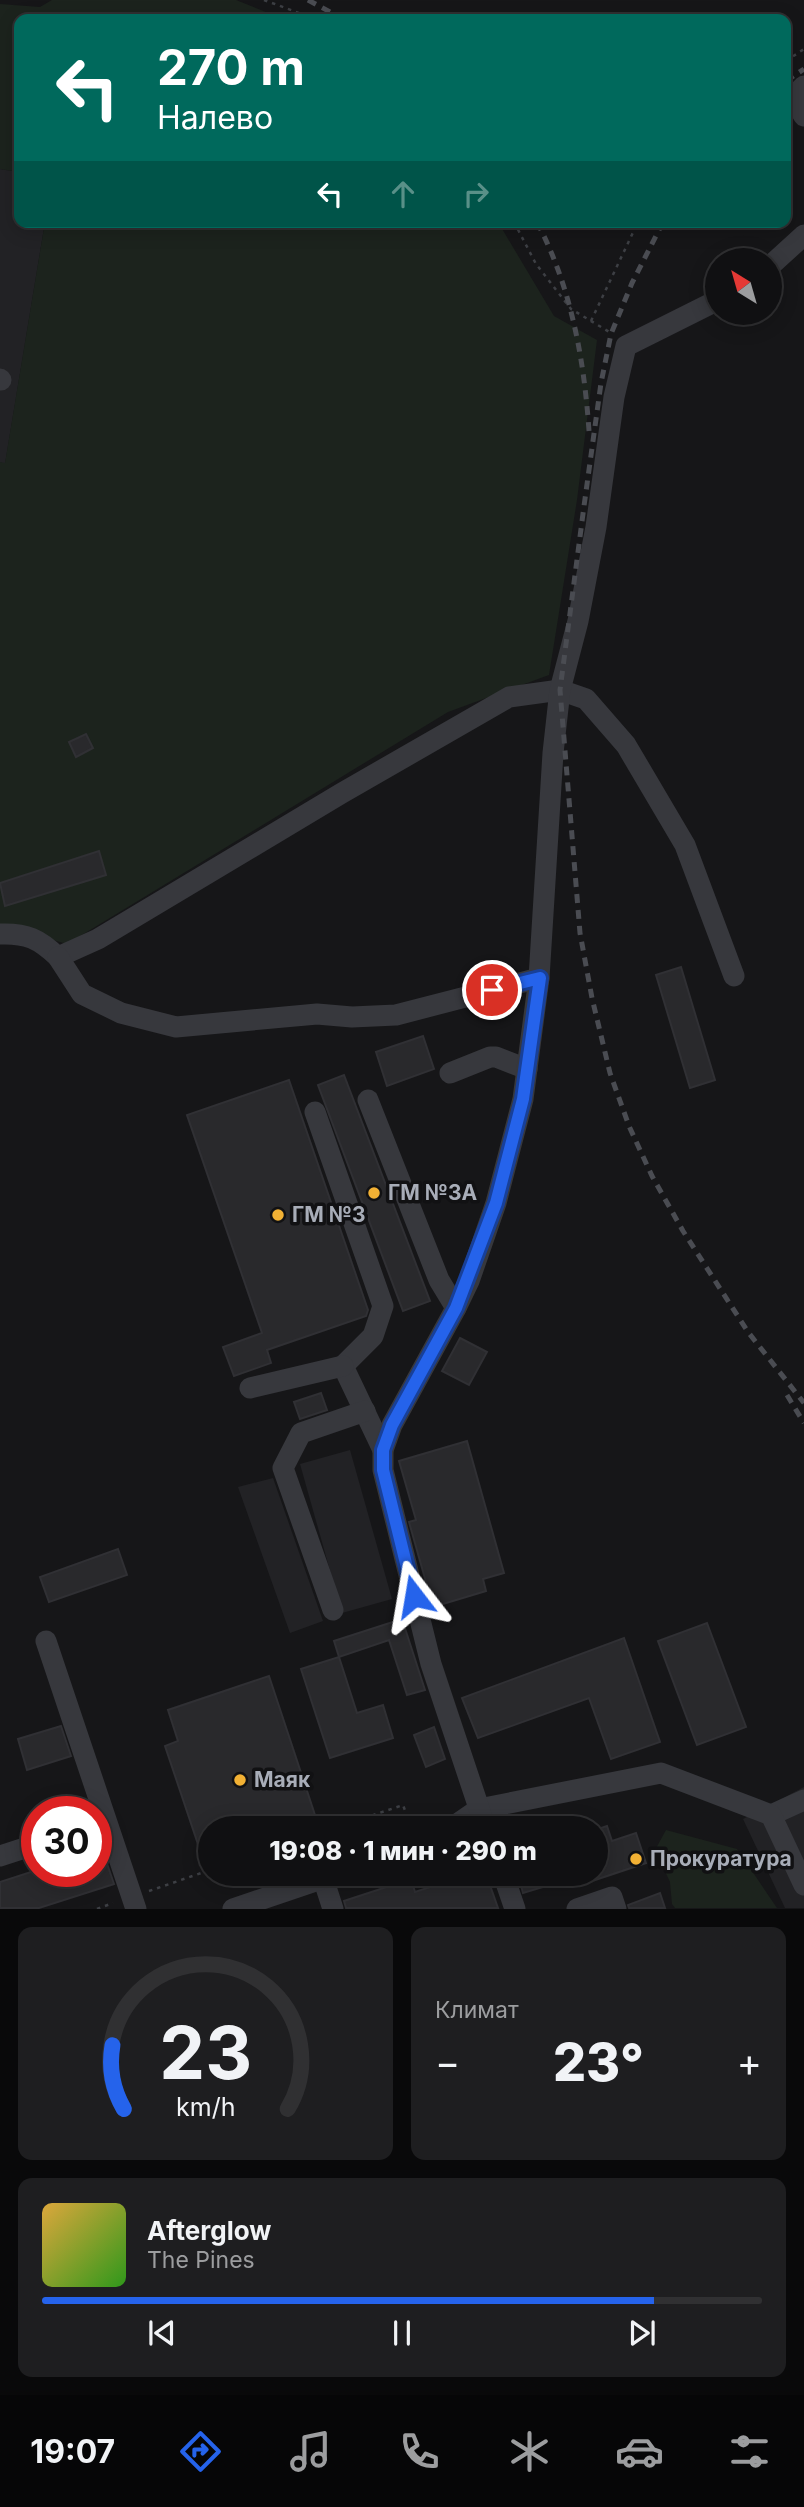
<!DOCTYPE html>
<html lang="ru">
<head>
<meta charset="utf-8">
<style>
  :root { --surface:#101012; --page:#1e1e20; --text:#f1f3f6; --muted:#9c9d9f; --line:#303032; --accent:#2563eb }
  body { margin:0; font-family:Inter,sans-serif; background:var(--page); color:var(--text); height:100vh; display:flex; flex-direction:column; font-size:26px; white-space:nowrap }
  * { box-sizing:border-box; margin:0 }
  p { font-size:23px; color:var(--muted) }
  .icon { flex:none; width:38px; height:38px; fill:none; stroke:currentColor; stroke-width:2; stroke-linecap:round; stroke-linejoin:round }
  .map { position:relative; height:1909px; overflow:hidden }
  .drawer { display:flex; flex-direction:column; gap:18px; padding:18px; background:#09090a; flex:1 }
  .drawer>* { flex:none }
  .guide { position:absolute; left:14px; top:14px; width:777px; height:214px; border-radius:14px; box-shadow:0 4px 18px #0003,0 0 0 2px var(--line); background:#00695c; color:#fff; overflow:hidden }
  .needle { width:46px; rotate:323deg }
  .buttons { position:absolute; left:705px; top:248px; display:grid; gap:14px }
  .buttons a { display:grid; place-items:center; width:77px; height:77px; border-radius:50%; background:var(--surface); box-shadow:0 4px 18px #0003,0 0 0 2px var(--line); font-size:35px }
  .speed { position:absolute; left:21px; top:1796px; display:flex; gap:14px; font-size:35px; font-weight:700; text-align:center }
  .speed>* { display:grid; place-content:center; width:91px; height:91px; border-radius:50%; background:var(--surface); box-shadow:0 4px 18px #0003,0 0 0 2px var(--line); line-height:1 }
  .speed .limit { border:10px solid #d22; background:#fff; color:#111 }
  .pin { position:absolute; display:grid; place-items:center; width:60px; height:60px; color:#fff; margin:-30px; border:4px solid #fff; border-radius:50%; box-shadow:0 2px 7px #0007 }
  .me { position:absolute; width:77px; margin:-38px; rotate:346deg; stroke-linejoin:round; filter:drop-shadow(0 0 5px #0008) }
  .turn { display:flex; align-items:center; gap:24px; height:147px; padding:0 28px; font-size:32px }
  .turn .icon { width:91px; height:91px; stroke-width:2.5 }
  .turn b { display:block; font-size:49px; line-height:60px }
  .lanes { display:flex; align-items:center; height:66px; padding:0 28px; background:#0003; justify-content:center; gap:35px; direction:ltr }
  .lanes .off { opacity:.35 }
  .big { font-size:52px; font-weight:800; line-height:1.1 }
  .drawer .widget { flex:1; display:flex; flex-direction:column; justify-content:center; gap:10px; min-width:0; padding:0 24px; border-radius:14px; background:var(--page) }
  .drawer .dial { align-items:center; gap:0 }
  .dial svg { height:182px; overflow:visible; fill:none; stroke:var(--line); stroke-width:7; stroke-linecap:round; text-anchor:middle }
  .dial text { fill:var(--text); stroke:none }
  .song { display:flex; align-items:center; gap:21px }
  .cover { width:84px; height:84px; border-radius:10px; background:linear-gradient(135deg,hsl(40 70% 55%),hsl(110 70% 35%)) }
  .played { height:7px; border-radius:4px; background:linear-gradient(90deg,var(--accent) 85%,var(--line) 85%) }
  .keys { display:flex; justify-content:space-around; direction:ltr }
  .heat { display:flex; justify-content:space-between; align-items:center; font-size:38px; direction:ltr }
  .drawer .tiles { flex:1; display:grid; gap:18px; grid-template-columns:1fr 1fr }
  .widget:last-child { grid-column:span 2 }
  .trip { position:absolute; left:198px; top:1816px; width:410px; height:70px; border-radius:35px; background:var(--surface); box-shadow:0 4px 18px #0003,0 0 0 2px var(--line); font-weight:800; line-height:70px; text-align:center }
  .dock { display:flex; height:112px; justify-content:space-around; align-items:center; background:#060607; color:var(--muted) }
  .dock .icon { width:49px; height:49px }
  .dock .on { color:var(--accent) }
  .dock b { font-size:32px; color:var(--text) }
  .map>svg:first-child { display:block }
  .built { fill:#222225 }
  .green { fill:#1c231d }
  .building { fill:#29292c; stroke:#303034; stroke-width:2 }
  .lines { fill:none; stroke-linecap:round; stroke-linejoin:round }
  .path { stroke:#3d3f44; stroke-width:2.5; stroke-dasharray:3.5 5; stroke-linecap:butt }
  .minor { stroke:#37383d; stroke-width:21 }
  .rail { stroke:#4a4c52; stroke-width:5; stroke-dasharray:9 7; stroke-linecap:butt }
  .route-casing { stroke:#184099; stroke-width:18 }
  .route { stroke:#2563eb; stroke-width:12 }
  .poi-dot { fill:#f2b134; stroke:#111113; stroke-width:2.5 }
  .labels { text-anchor:middle; stroke-width:7; stroke-linejoin:round; paint-order:stroke }
  .poi-label { font-size:21px; font-weight:bold; fill:#a8adb8; stroke:#111113; text-anchor:start }
</style>
</head>
<body>
<div class="map">
<svg width="804" height="1909" viewBox="0 0 804 1909">
  <rect width="100%" height="100%" fill="#161618"/>
  <g class="built">
    <path d="M0 169 19 172V222H45L5 464 0 462Z"/>
    <path d="M350 1450 392 1599 342 1613 300 1464Z"/>
    <path d="M273 1478 323 1621 290 1633 238 1487Z"/>
    <path d="M804 1787V1908H785L743 1819Z"/>
  </g>
  <g class="green">
    <path d="M52 0H236L283 19H19V172L0 169V4L40 7Z"/>
    <path d="M45 222H498L554 316 597 340 577 500 549 675 448 712 67 944 0 925V462L5 463Z"/>
    <path d="M666 1830 737 1849 777 1908H675L672 1904 670 1882 655 1850Z"/>
  </g>
  <g class="building">
    <path d="M86 734 93 748 76 757 69 742Z"/>
    <path d="M99 851 106 875 5 906 0 883Z"/>
    <path d="M681 967 715 1080 690 1088 656 975Z"/>
    <path d="M423 1036 434 1069 387 1086 376 1052Z"/>
    <path d="M344 1075 430 1301 403 1311 318 1085Z"/>
    <path d="M289 1080 368 1310 366 1316 267 1350 271 1363 234 1376 223 1347 262 1333 187 1115Z"/>
    <path d="M460 1338 487 1352 469 1385 442 1371Z"/>
    <path d="M321 1393 327 1410 300 1419 294 1402Z"/>
    <path d="M467 1441 504 1573 483 1579 486 1591 433 1607 409 1522 416 1520 399 1461Z"/>
    <path d="M118 1549 127 1575 49 1602 40 1577Z"/>
    <path d="M402 1619 425 1690 407 1695 389 1640 339 1657 334 1641Z"/>
    <path d="M707 1623 746 1727 697 1745 658 1641Z"/>
    <path d="M624 1638 660 1742 611 1759 589 1698 478 1738 462 1698Z"/>
    <path d="M339 1657 357 1713 383 1705 393 1738 330 1758 301 1669Z"/>
    <path d="M269 1676 315 1815 273 1829H210V1874H208L165 1746 178 1741 168 1710Z"/>
    <path d="M61 1726 71 1756 27 1770 18 1739Z"/>
    <path d="M434 1727 445 1759 426 1767 414 1735Z"/>
    <path d="M607 1826 612 1841 636 1833 646 1863 595 1880V1830Z"/>
    <path d="M98 1837 114 1884 39 1908H0V1882L34 1871H96V1838Z"/>
    <path d="M470 1874H486L498 1908H346L344 1901 411 1879 415 1892Z"/>
    <path d="M518 1874H543L546 1886 523 1893Z"/>
    <path d="M660 1893 665 1908H629L628 1905Z"/>
  </g>
  <g class="lines">
    <g class="path">
      <path d="M264 0 315 19"/>
      <path d="M786 61 804 49"/>
      <path d="M514 222 536 264 571 309 611 333"/>
      <path d="M591 321 638 222"/>
      <path d="M332 1829 403 1805 412 1829"/>
      <path d="M149 1891 210 1870"/>
      <path d="M97 1909 113 1903"/>
    </g>
    <g class="minor">
      <path d="M804 86 799 91 797 105 804 116"/>
      <path d="M770 266 804 235"/>
      <path d="M0 379 1 380"/>
      <path d="M0 934C27 933 39 939 58 957L98 939 342 793 509 697 560 690 586 699 626 745 685 845 734 976"/>
      <path d="M58 957 82 994 121 1013 176 1027 317 1014 352 1017 396 1015 539 978"/>
      <path d="M450 1073 490 1057H496L527 1069"/>
      <path d="M368 1100 439 1280 456 1308"/>
      <path d="M315 1112 383 1306 373 1336 343 1366 383 1450"/>
      <path d="M250 1388 343 1366"/>
      <path d="M333 1610 283 1468 301 1433 365 1411"/>
      <path d="M46 1641 136 1909"/>
      <path d="M771 1815 804 1800"/>
      <path d="M450 1829 479 1809 661 1773 771 1815 804 1885"/>
      <path d="M486 1829 431 1664 383 1470V1450L392 1425 456 1308 469 1281 496 1203 523 1099 539 978 553 753 560 690 578 621 596 527 614 397 626 346 718 300"/>
      <path d="M0 1856 37 1844"/>
      <path d="M503 1874 515 1909"/>
      <path d="M323 1878 333 1909"/>
      <path d="M233 1909 336 1874"/>
      <path d="M577 1909 612 1897 616 1909"/>
    </g>
    <g class="rail">
      <path d="M308 0 343 19"/>
      <path d="M786 81 804 69"/>
      <path d="M537 222C571 287 584 358 589 431"/>
      <path d="M663 222 632 283 611 334 601 383 584 506 560 690 580 933 592 998 610 1073 629 1126 652 1176 683 1231 748 1332 804 1403"/>
      <path d="M787 1395 804 1423"/>
    </g>
  </g>
  <g class="lines">
    <g class="route-casing">
      <path id="route" d="M414 1596 383 1470V1450L392 1425 456 1308 496 1203 523 1099 540 978 492 990"/>
    </g>
    <use href="#route" class="route"/>
  </g>
  <g class="poi-dot">
    <circle cx="374" cy="1193" r="7"/>
    <circle cx="278" cy="1215" r="7"/>
    <circle cx="240" cy="1780" r="7"/>
    <circle cx="636" cy="1859" r="7"/>
  </g>
  <g class="labels">
    <g class="poi-label">
      <text x="388" y="1200">ГМ №3А</text>
      <text x="292" y="1222">ГМ №3</text>
      <text x="254" y="1787">Маяк</text>
      <text x="650" y="1866">Прокуратура</text>
    </g>
  </g>
</svg>
<div class="buttons">
<a><svg class="needle" viewBox="-14 -14 28 28"><path d="M0-13l5 13h-10z" fill="#e53935"/><path d="M0 13l5-13h-10z" fill="#9c9d9f"/></svg></a>
</div>
<div class="speed"><div class="limit">30</div></div>
<div class="pin" style="left:492px;top:990px;background:#d93025"><svg class="icon" aria-label="arrive" viewBox="0 0 24 24"><path d="M6 21V4h12l-3 4 3 4H6"/></svg></div>
<svg class="me" style="left:414px;top:1596px" viewBox="-20 -20 40 40"><path d="M0-17L14 15 0 8-14 15z" fill="#2563eb" stroke="#fff" stroke-width="4"/></svg>
<div class="trip">19:08 · 1 мин · 290 m</div>
<div class="guide">
<div class="turn"><svg class="icon" aria-label="left" viewBox="0 0 24 24"><path d="M17 20v-9H6M10 6l-5 5 5 5"/></svg><div><b>270 m</b>Налево</div></div>
<div class="lanes"><svg class="icon" aria-label="left" viewBox="0 0 24 24"><path d="M17 20v-9H6M10 6l-5 5 5 5"/></svg><svg class="icon off" aria-label="ahead" viewBox="0 0 24 24"><path d="M12 20V5M6 11l6-6 6 6"/></svg><svg class="icon off" aria-label="right" viewBox="0 0 24 24"><path d="M7 20v-9h11M14 6l5 5-5 5"/></svg></div>
</div>
</div>
<section class="drawer">
<div class="tiles">
<div class="widget dial"><svg viewBox="0 0 100 80">
<path d="M14 69A42 42 0 1 1 86 69"/>
<path d="M14 69A42 42 0 0 1 9 41" stroke="#2563eb"/>
<text x="50" y="56" font-size="32" font-weight="700">23</text>
<text x="50" y="72" font-size="11">km/h</text>
</svg></div>
<div class="widget"><p>Климат</p>
<div class="heat"><a>−</a><b class="big">23°</b><a>+</a></div>
</div>
<div class="widget">
<div class="song"><i class="cover"></i><div><b>Afterglow</b><p>The Pines</p></div></div>
<div class="played"></div>
<div class="keys"><svg class="icon" aria-label="previous" viewBox="0 0 24 24"><path d="M18 5L8 12l10 7zM5 5v14"/></svg><svg class="icon" aria-label="pause" viewBox="0 0 24 24"><path d="M8 5v14M16 5v14"/></svg><svg class="icon" aria-label="next" viewBox="0 0 24 24"><path d="M6 5l10 7-10 7zM19 5v14"/></svg></div>
</div>
</div>
</section>
<nav class="dock">
<b>19:07</b>
<svg class="icon on" aria-label="directions" viewBox="0 0 24 24"><path d="M12 3l9 9-9 9-9-9zM9 14v-3h6M13 9l2 2-2 2"/></svg>
<svg class="icon" aria-label="music" viewBox="0 0 24 24"><path d="M9 18V5l10-2v13"/><circle cx="6" cy="18" r="3"/><circle cx="16" cy="16" r="3"/></svg>
<svg class="icon" aria-label="phone" viewBox="0 0 24 24"><path d="M5 4h4l2 5-3 2q2 4 5 5l2-3 5 2v4C11 20 4 13 5 4z"/></svg>
<svg class="icon" aria-label="climate" viewBox="0 0 24 24"><path d="M12 3v18M4 7l16 10M4 17L20 7"/></svg>
<svg class="icon" aria-label="car" viewBox="0 0 24 24"><path d="M5 17H2v-5l4-1 3-4h7l3 4 3 1v5h-3M9 17h6M6 11h13"/><circle cx="7" cy="17" r="2"/><circle cx="17" cy="17" r="2"/></svg>
<svg class="icon" aria-label="filters" viewBox="0 0 24 24"><path d="M4 7h16M4 17h16"/><circle cx="9" cy="7" r="2"/><circle cx="15" cy="17" r="2"/></svg>
</nav>
</body>
</html>
